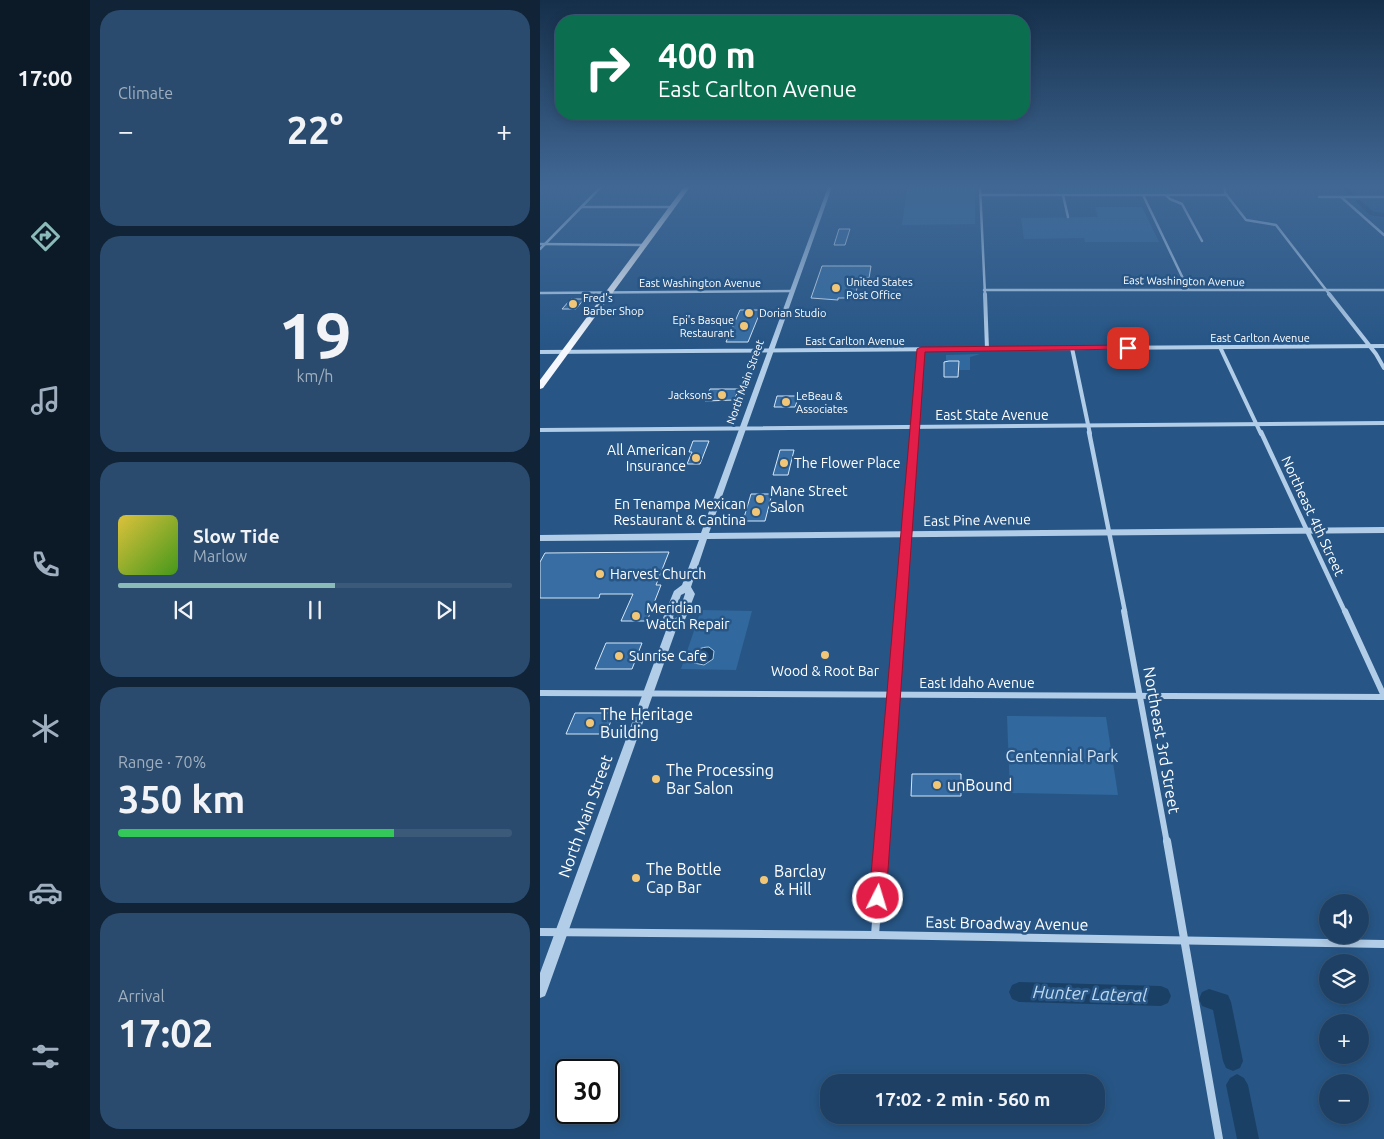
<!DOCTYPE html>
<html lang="en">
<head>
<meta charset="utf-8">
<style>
  :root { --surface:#1d4064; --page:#2a4b6d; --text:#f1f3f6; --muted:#a0afbf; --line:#3b5978; --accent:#8bbbb9 }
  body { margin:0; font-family:Ubuntu,sans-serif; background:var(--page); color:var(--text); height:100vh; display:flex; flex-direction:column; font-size:19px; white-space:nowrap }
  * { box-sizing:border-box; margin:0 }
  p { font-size:16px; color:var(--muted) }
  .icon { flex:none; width:28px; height:28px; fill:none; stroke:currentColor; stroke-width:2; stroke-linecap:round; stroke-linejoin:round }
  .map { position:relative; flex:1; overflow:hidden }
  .details { display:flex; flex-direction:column; gap:10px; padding:10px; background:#102337; width:450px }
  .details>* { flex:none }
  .guide { position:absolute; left:15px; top:15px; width:475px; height:105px; border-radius:20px; box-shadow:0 2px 12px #0003,0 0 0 1px var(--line); background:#0b6e4f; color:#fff; overflow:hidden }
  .fabs { position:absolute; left:779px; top:894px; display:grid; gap:10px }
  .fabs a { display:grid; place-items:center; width:50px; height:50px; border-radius:50%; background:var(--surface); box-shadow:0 2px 12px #0003,0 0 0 1px var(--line); font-size:25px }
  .speed { position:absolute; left:15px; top:1059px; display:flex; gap:10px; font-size:25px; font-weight:700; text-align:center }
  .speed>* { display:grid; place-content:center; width:65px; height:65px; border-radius:50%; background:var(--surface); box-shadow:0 2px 12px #0003,0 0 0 1px var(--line); line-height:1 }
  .speed .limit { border:2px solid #111; border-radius:8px; background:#fff; color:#111 }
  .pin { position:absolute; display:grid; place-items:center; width:42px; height:42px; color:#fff; margin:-21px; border-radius:10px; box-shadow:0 2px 8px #0006 }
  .me { position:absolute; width:55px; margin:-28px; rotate:5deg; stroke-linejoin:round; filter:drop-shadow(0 0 4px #0008) }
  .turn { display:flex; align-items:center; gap:18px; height:105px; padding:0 20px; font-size:22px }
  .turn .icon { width:65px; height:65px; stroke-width:2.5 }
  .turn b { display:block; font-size:35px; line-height:42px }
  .big { font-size:38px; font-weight:700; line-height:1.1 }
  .details .card { flex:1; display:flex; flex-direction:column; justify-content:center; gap:8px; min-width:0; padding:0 18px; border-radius:20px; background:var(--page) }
  .details .dial { align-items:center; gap:0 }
  .dial b { font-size:65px; line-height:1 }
  .song { display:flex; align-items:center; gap:15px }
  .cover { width:60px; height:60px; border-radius:8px; background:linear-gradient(135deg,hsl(50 70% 55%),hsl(100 70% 35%)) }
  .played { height:5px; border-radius:2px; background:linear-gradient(90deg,var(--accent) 55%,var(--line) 55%) }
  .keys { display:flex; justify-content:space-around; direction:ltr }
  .heat { display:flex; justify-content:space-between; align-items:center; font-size:28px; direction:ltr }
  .charge { height:8px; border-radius:4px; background:linear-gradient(90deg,#34c759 70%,var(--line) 0) }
  .trip { position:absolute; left:280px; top:1074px; width:285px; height:50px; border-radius:20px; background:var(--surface); box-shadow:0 2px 12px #0003,0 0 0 1px var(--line); font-weight:700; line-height:50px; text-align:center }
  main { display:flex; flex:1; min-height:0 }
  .tab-bar { display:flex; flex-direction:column; width:90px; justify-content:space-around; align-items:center; background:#0c1a28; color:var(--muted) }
  .tab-bar .icon { width:35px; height:35px }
  .tab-bar .current { color:var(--accent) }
  .tab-bar b { font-size:22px; color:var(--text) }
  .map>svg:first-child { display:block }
  .green { fill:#31689d }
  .water { fill:#1b4066; stroke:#a6c9e8 }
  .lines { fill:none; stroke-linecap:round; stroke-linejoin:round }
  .canal { fill:#1b4066; fill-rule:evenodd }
  .building { fill:#376da2; stroke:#d5e6f6 }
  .minor-far4 { stroke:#b2cde8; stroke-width:2.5 }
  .minor-far3 { stroke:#b2cde8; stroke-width:4 }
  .minor-far2 { stroke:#b2cde8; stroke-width:4.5 }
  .minor-far1 { stroke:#b2cde8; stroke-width:6 }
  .minor { stroke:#b2cde8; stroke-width:8 }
  .tertiary { fill:#b2cde8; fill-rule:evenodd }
  .primary { fill:#f4f8fe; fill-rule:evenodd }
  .route { fill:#e11d48; stroke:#92132f }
  .poi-dot { fill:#f1c677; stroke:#275686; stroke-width:2 }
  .labels { text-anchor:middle; stroke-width:5; stroke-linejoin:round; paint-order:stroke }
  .far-street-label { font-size:11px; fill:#fff; stroke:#275686 }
  .far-poi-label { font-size:11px; fill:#fff; stroke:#275686; text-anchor:start }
  .street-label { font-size:14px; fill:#fff; stroke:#275686 }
  .poi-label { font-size:14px; fill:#fff; stroke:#275686; text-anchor:start }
  .near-poi-label { font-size:16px; fill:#fff; stroke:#275686; text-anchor:start }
  .near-street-label { font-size:16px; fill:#fff; stroke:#275686 }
  .near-park-label { font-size:16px; fill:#d5e6f6; stroke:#275686 }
  .near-water-label { font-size:18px; font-style:italic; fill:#bdd7ef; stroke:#275686 }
</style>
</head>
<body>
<main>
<nav class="tab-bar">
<b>17:00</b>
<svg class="icon current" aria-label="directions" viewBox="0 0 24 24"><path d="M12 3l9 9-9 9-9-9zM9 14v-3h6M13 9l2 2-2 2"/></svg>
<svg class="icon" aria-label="music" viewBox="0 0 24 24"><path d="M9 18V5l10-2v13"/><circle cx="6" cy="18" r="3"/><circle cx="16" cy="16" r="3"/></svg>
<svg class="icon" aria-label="phone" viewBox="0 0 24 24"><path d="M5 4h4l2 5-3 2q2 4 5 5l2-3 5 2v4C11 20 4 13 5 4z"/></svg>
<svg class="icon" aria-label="climate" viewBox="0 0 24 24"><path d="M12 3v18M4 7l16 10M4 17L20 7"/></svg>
<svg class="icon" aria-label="car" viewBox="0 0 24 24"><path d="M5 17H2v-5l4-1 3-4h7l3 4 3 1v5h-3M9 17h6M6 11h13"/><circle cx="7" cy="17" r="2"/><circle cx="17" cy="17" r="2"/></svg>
<svg class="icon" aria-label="filters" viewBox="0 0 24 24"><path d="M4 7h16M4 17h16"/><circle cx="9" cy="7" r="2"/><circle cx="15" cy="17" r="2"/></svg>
</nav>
<section class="details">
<div class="card"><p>Climate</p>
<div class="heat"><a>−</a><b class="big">22°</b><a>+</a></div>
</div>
<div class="card dial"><b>19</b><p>km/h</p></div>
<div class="card">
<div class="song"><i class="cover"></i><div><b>Slow Tide</b><p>Marlow</p></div></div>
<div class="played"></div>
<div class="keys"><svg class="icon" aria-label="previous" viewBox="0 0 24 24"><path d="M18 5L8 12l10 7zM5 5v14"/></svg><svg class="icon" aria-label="pause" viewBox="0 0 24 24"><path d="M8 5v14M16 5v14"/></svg><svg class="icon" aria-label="next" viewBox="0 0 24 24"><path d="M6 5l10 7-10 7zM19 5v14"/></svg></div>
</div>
<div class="card"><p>Range · 70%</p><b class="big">350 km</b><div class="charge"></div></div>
<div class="card"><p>Arrival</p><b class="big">17:02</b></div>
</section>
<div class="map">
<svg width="844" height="1139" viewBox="0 0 844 1139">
  <rect width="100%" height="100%" fill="#275686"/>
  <g class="green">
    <path d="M367 187H435V224L362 225Z"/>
    <path d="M515 187H628L631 193H516Z"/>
    <path d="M555 207H602L619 242H545L544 238 484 239 481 218 558 217Z"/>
    <path d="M440 354 430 357V370H418V361L406 362V355Z"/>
    <path d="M161 610 212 611 196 670 141 669Z"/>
    <path d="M467 716 566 717 578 795 470 793Z"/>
  </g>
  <path class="water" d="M169 647 174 651 173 659 164 665 154 663 152 658C154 650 161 647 169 647Z"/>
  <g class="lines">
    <g class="canal">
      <path d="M801 187H807L814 194 809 195Z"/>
      <path d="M816 200H820L834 212 844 213V217L830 215 816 202Z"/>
      <path d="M479 982 621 986 628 989 631 996 628 1003 621 1006 479 1002 472 999 469 992 472 985Z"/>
      <path d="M669 989 688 995 691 1002 703 1061 700 1068 693 1071 686 1068 683 1061 673 1010 662 1006 659 999 662 992Z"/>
      <path d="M697 1074 704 1078 708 1085 719 1139H697L686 1085 690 1078Z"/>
    </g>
  </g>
  <g class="building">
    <path d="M299 229H310L305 245H294Z"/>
    <path d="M282 266H331L329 278H319L315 298H298V300L271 298Z"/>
    <path d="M31 299H44L36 309H22Z"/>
    <path d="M200 310H221L208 342H186Z"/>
    <path d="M409 361H419L418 377H404V362Z"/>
    <path d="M170 389H199L194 400 165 401Z"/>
    <path d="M237 396H259L255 407H234Z"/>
    <path d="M153 441H169L160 464H147L152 452H149Z"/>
    <path d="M240 450H254L248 475H233Z"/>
    <path d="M211 494H232L225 521H203Z"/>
    <path d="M129 552 116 585H121L107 621H81L93 594H60L59 598H0V562L5 553Z"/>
    <path d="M66 643H102L92 669H55Z"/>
    <path d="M35 713H74L66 734H26Z"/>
    <path d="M372 774H421V796H371Z"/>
  </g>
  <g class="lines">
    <g class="minor-far4">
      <path d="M440 187 445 295"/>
      <path d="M685 187V193L706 220 736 225 790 295"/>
      <path d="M440 195H687"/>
      <path d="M523 195 528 217"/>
      <path d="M603 195 648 289"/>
      <path d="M626 195 630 199 642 204 662 241"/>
      <path d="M779 197H844"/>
      <path d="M801 197 844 235"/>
      <path d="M42 207H133"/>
      <path d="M0 244 104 245"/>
      <path d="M0 249 61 187"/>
      <path d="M444 290H844"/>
      <path d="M0 293 252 291"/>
    </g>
    <g class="minor-far3">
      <path d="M445 294 447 349"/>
      <path d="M789 294 836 354 844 368"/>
      <path d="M680 347 721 434"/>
      <path d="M532 348 550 434"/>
      <path d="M0 352 844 346"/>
      <path d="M0 430 844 423"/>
      <path d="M374 434 381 349"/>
    </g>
    <g class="minor-far2">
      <path d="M549 432 585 612"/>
      <path d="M721 432 805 612"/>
      <path d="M360 612 374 432"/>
    </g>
    <g class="minor-far1">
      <path d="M584 611 627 843"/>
      <path d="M805 611 844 696"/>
      <path d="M0 693 844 697"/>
      <path d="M342 843 360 611"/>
    </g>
    <g class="minor">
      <path d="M627 841 679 1139"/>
      <path d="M0 932 335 935 844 944"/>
      <path d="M335 935 342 841"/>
    </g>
    <path class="tertiary" d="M288 187H292L169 533 844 527V533L167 539 151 587 155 594 144 622 137 627 7 991 5 996 0 998V973L128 625 123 618 134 591 142 585 159 540 0 541V535L161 533ZM145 593V594L137 617 134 619 133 617 141 595Z"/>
    <path class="primary" d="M144 187H150L3 388 0 389V380Z"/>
  </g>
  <linearGradient id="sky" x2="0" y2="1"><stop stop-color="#152f4a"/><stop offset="0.54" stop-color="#416895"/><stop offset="1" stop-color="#416895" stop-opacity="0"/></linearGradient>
  <rect width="844" height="346" fill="url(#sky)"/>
  <path class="route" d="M588 345 590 346V349L385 352 346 898 343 903 338 906 332 903 329 898 377 349 381 347Z"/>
  <g class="poi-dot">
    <circle cx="296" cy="288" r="5"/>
    <circle cx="33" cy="304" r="5"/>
    <circle cx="209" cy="313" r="5"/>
    <circle cx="204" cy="326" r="5"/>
    <circle cx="182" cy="395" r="5"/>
    <circle cx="246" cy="402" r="5"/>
    <circle cx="156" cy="458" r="5"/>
    <circle cx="244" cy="463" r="5"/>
    <circle cx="220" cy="499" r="5"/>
    <circle cx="216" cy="512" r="5"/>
    <circle cx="60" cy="574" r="5"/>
    <circle cx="96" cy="616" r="5"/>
    <circle cx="285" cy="655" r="5"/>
    <circle cx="79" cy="656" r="5"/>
    <circle cx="50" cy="723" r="5"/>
    <circle cx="116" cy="779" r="5"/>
    <circle cx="397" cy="785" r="5"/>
    <circle cx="96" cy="878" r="5"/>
    <circle cx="224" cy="880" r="5"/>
  </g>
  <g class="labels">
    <g class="far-street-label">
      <text transform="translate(644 281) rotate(1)" y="4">East Washington Avenue</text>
      <text x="160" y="287">East Washington Avenue</text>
      <text x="720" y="342">East Carlton Avenue</text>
      <text x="315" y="345">East Carlton Avenue</text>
      <text transform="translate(205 382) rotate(-70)" y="4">North Main Street</text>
    </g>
    <g class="far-poi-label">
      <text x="306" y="286">United States<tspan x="306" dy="13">Post Office</tspan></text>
      <text x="43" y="302">Fred's<tspan x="43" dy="13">Barber Shop</tspan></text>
      <text x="219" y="317">Dorian Studio</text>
      <text x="194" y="324" text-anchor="end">Epi's Basque<tspan x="194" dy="13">Restaurant</tspan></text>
      <text x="172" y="399" text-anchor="end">Jacksons</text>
      <text x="256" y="400">LeBeau &amp;<tspan x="256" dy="13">Associates</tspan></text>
    </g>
    <g class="street-label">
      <text x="452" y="420">East State Avenue</text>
      <text transform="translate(773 516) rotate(65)" y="5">Northeast 4th Street</text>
      <text transform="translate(437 520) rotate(-1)" y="5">East Pine Avenue</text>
      <text x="437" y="688">East Idaho Avenue</text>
    </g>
    <g class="poi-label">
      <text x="146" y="455" text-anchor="end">All American<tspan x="146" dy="16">Insurance</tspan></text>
      <text x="254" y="468">The Flower Place</text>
      <text x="230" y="496">Mane Street<tspan x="230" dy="16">Salon</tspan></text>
      <text x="206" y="509" text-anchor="end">En Tenampa Mexican<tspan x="206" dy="16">Restaurant &amp; Cantina</tspan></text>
      <text x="70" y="579">Harvest Church</text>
      <text x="106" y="613">Meridian<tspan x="106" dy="16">Watch Repair</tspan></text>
      <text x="89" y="661">Sunrise Cafe</text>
      <text x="285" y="676" text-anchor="middle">Wood &amp; Root Bar</text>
    </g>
    <g class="near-poi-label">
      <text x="60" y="720">The Heritage<tspan x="60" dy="18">Building</tspan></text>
      <text x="126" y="776">The Processing<tspan x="126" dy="18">Bar Salon</tspan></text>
      <text x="407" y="791">unBound</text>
      <text x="106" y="875">The Bottle<tspan x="106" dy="18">Cap Bar</tspan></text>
      <text x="234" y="877">Barclay<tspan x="234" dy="18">&amp; Hill</tspan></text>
    </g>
    <g class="near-street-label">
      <text transform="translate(622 740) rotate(80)" y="6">Northeast 3rd Street</text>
      <text transform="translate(45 816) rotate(-70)" y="6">North Main Street</text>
      <text transform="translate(467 923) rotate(1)" y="6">East Broadway Avenue</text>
    </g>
    <g class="near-park-label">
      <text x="522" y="762">Centennial Park</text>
    </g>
    <g class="near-water-label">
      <text transform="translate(550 994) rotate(2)" y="6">Hunter Lateral</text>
    </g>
  </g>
</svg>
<div class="fabs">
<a><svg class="icon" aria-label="sound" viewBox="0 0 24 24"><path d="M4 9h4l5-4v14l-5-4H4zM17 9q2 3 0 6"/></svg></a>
<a><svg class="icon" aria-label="layers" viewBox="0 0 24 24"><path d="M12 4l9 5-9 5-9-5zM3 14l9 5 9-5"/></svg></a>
<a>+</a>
<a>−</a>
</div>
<div class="speed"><div class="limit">30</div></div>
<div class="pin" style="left:588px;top:348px;background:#d93025"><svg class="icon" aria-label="arrive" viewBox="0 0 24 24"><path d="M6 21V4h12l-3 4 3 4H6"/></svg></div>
<svg class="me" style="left:338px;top:898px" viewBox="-20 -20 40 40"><circle r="17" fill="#e11d48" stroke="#fff" stroke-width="3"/><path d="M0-11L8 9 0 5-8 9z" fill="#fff"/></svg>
<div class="trip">17:02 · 2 min · 560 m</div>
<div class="guide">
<div class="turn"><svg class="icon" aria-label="right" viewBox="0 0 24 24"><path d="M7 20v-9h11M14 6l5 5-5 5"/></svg><div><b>400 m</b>East Carlton Avenue</div></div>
</div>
</div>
</main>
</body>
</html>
